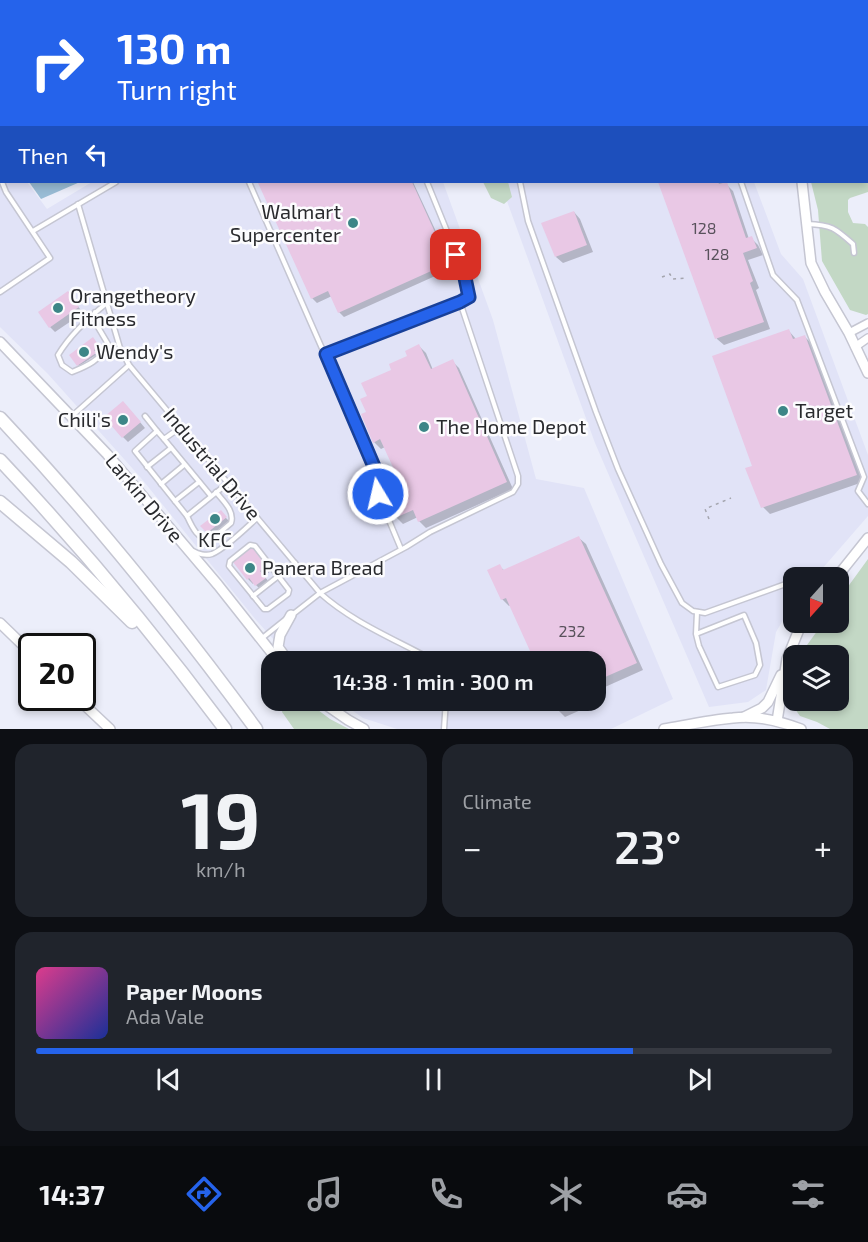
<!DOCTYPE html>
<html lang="en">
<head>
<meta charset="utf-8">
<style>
  :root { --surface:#171b24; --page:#20242c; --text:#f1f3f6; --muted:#9ea1a6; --line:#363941; --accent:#2563eb }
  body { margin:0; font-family:"Exo 2",sans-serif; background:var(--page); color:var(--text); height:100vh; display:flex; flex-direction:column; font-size:22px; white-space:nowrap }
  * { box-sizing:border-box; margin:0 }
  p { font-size:20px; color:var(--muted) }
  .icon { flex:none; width:33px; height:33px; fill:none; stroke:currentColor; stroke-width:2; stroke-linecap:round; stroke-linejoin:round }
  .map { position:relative; height:729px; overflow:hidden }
  .side { display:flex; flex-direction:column; gap:15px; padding:15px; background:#0d0f14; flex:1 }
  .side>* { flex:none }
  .guide { position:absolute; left:0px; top:0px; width:868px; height:183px; box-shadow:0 3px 9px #0003; background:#2563eb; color:#fff; overflow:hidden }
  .needle { width:39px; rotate:201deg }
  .buttons { position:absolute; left:783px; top:567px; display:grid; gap:12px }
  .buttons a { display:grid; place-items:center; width:66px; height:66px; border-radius:12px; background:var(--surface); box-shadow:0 3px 9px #0003; font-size:30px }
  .speed { position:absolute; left:18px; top:633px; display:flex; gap:12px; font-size:30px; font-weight:700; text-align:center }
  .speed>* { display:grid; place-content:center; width:78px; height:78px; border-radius:50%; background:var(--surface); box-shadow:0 3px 9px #0003; line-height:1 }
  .speed .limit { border:3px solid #111; border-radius:9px; background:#fff; color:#111 }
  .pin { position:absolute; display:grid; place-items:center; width:51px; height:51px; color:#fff; margin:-26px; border-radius:12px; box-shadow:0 3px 9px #0006 }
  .me { position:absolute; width:66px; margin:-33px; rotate:351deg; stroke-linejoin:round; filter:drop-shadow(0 0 4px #0008) }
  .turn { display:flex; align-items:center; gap:21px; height:126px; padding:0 18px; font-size:27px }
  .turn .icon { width:78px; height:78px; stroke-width:2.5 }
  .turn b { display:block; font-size:42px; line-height:51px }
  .then { display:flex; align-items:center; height:57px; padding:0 18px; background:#0003; gap:12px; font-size:22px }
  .big { font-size:45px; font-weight:600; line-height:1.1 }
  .side .tile { flex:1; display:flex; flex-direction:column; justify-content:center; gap:9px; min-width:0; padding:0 21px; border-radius:18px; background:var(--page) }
  .side .dial { align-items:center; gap:0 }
  .dial b { font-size:78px; line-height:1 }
  .song { display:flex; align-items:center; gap:18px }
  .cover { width:72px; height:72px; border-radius:9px; background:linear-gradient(135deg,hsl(330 70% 55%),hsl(230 70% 35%)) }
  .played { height:6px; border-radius:3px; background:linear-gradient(90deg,var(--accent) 75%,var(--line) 75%) }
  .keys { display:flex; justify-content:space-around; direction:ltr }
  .heat { display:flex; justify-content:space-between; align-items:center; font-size:33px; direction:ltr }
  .side .tiles { flex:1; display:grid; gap:15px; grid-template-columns:1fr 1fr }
  .tile:last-child { grid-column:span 2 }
  .trip { position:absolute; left:261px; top:651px; width:345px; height:60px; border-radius:18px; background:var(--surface); box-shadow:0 3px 9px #0003; font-weight:600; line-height:60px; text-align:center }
  .menu { display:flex; height:96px; justify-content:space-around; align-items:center; background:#090b0e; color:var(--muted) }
  .menu .icon { width:42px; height:42px }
  .menu .on { color:var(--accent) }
  .menu b { font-size:27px; color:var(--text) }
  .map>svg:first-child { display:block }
  .built { fill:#e1e3f7 }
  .green { fill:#c3d8c5 }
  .water { fill:#99bcd5 }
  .shadow { fill:#0003 }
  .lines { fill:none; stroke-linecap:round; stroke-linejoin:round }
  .stream { stroke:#99bcd5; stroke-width:2 }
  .building { fill:#e9c8e5 }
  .service-casing { stroke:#c5c6d2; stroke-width:7 }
  .minor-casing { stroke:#c5c6d2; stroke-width:10 }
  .tertiary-casing { stroke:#c5c6d2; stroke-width:12 }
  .motorway-casing { stroke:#c5c6d2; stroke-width:15 }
  .path { stroke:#a4a5ae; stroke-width:1.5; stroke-dasharray:3 4.5; stroke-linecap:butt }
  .service { stroke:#fff; stroke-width:4 }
  .minor { stroke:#fff; stroke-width:7 }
  .tertiary { stroke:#fff; stroke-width:9 }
  .motorway { stroke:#fff; stroke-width:12 }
  .route-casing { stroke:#184099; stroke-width:15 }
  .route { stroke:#2563eb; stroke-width:10 }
  .poi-dot { fill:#3d8687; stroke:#fcfcfe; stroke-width:2 }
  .labels { text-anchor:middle; stroke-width:5; stroke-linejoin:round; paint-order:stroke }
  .number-label { font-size:16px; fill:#59525c }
  .poi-label { font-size:20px; fill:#292a2e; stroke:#fcfcfe; text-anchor:start }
  .street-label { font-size:20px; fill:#292a2e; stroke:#fcfcfe }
</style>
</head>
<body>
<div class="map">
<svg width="868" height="729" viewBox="0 0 868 729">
  <rect width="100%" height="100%" fill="#eceefa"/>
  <g class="built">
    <path d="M0 144 2 147V182H27L47 209 92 182H443L493 320 536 479 584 488 673 699 611 729H397L363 718 339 701 596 700V662L293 661 256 620 141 478 48 374 0 327Z"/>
    <path d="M500 182H754L781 254 803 279 868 455V516L815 577 794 578 793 603 776 632 766 690 748 702 709 707 595 443Z"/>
  </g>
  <g class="green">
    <path d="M867 52H868V192L850 198 848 200V212L853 223 865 224 868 227V314L866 315 850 310 822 261 818 210 811 182H867Z"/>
    <path d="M483 182H508L512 197 504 204 491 198Z"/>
    <path d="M868 559V729H830L817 722 800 716 795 709 796 701 838 700V656L805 655 807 645 823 623 838 622 839 599Z"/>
    <path d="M284 701H306L330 719 349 729H294L282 712Z"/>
  </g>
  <path class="water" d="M29 182H80L41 199Z"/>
  <g class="shadow">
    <rect x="199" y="0" width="13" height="2"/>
    <path d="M217 0H228L230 2H217Z"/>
    <rect x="237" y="0" width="13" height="2"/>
    <rect x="255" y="0" width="13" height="2"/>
    <rect x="274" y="0" width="12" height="2"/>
    <rect x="292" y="0" width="12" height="2"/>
    <path d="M312 0H324L325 2H312Z"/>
    <rect x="330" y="0" width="12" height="2"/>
    <path d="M265 182H413L453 268 344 317 339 312 332 296 317 303 312 298 260 184Z"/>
    <path d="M660 182H722L723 184H726L733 191 749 239 751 238 758 245 763 255 748 260 759 288 756 290 770 329 724 345 717 339Z"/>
    <path d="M574 212 580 219 593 252 563 263 556 257Z"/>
    <path d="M68 293 83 313 55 332 50 327Z"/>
    <path d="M788 330 796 339 805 337 812 344 863 482 770 514 763 507 754 466Z"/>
    <path d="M93 339 99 348 94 352 96 355 79 366 71 355Z"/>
    <path d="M419 346 426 353 433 370 452 361 459 368 513 489 426 528 419 521 418 517 403 524 396 517 405 490 385 447 381 449 374 442 368 413 369 397Z"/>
    <path d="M128 408 145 428 128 442 123 437Z"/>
    <path d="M220 512 231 523 213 537 202 526Z"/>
    <path d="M579 538 586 544 643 670 596 691V662L511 605 509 606 502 599 499 566 505 571Z"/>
    <path d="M257 554 271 571 264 576 270 583 261 590 254 583 253 584 248 579Z"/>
    <path d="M554 700H590L592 705 565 717 558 710Z"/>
  </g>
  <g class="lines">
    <path class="stream" d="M0 149 2 151"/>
  </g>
  <g class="building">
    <path d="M261 182H412L449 263 338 313 328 291 311 299 258 183Z"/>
    <path d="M658 182H718L719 184 727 182 746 238 752 236 757 248 743 253 753 281 750 283 764 322 715 339Z"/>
    <path d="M574 211 587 245 555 257 541 223Z"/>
    <path d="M68 291 79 307 49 328 38 312Z"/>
    <path d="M789 329 793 339 805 335 857 475 761 508 745 468 752 466 712 356Z"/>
    <path d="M93 337 100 347 94 350 96 353 77 366 69 355Z"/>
    <path d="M419 344 431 369 453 359 507 482 418 522 413 510 395 518 385 497 403 489 380 439 373 443 361 414 366 412 360 399 367 396 361 383 391 370 389 364 407 356 405 351Z"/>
    <path d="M123 401 141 422 122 438 104 417Z"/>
    <path d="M221 510 227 517 207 533 200 526Z"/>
    <path d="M579 536 637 663 596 681V662H535L506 598 501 600 487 570 500 564 503 570Z"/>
    <path d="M252 547 267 565 260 571 266 578 255 586 249 578 247 580 233 562Z"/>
    <path d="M552 700H580L557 711Z"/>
  </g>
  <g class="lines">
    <g class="service-casing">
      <g id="service">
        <path d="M866 0 867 2"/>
        <path d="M596 2 599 0"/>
        <path d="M867 47 868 46"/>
        <path d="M0 165 2 169"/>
        <path d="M249 182 378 476V494L401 549"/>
        <path d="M520 182 528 221 596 412 618 469 661 564 682 603 693 611 705 613 794 581"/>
        <path d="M741 182 773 275 797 300 864 477 858 491 868 504"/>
        <path d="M78 204 120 348 129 365 320 593C351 621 390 637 427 657L431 662"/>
        <path d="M807 224C832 225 835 228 853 244L854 253"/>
        <path d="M33 231 116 182"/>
        <path d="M0 292 50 258 6 192 2 182"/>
        <path d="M95 312V322L108 344C101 360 87 366 72 372L62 365 58 355C70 335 88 318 107 303"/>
        <path d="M326 354 460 302"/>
        <path d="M72 416 129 365"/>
        <path d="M145 416 157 431"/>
        <path d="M181 427 164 439 157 431 135 451 187 516 228 483"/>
        <path d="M164 439 211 496"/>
        <path d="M147 467 171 448"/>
        <path d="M161 484 184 465"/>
        <path d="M175 501 199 482"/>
        <path d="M187 516C192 527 198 541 212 539L231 523C235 511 223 501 216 492"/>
        <path d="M250 545 255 546 289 590 288 594 268 609H264L229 566 230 561Z"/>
        <path d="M193 551C198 554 206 556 212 554 226 548 245 529 257 518"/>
        <path d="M253 596 295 563"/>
        <path d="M292 615 320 593 406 547 430 532 513 492 518 484V476L460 302 469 297 464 273 427 182"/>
        <path d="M696 634 744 615 756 643 760 665 755 675 718 687 699 646 696 634 697 612"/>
        <path d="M261 639 286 619"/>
        <path d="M444 729 446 700"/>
      </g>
    </g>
    <g class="minor-casing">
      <g id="minor">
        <path d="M849 333 868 323"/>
        <path d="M855 347 868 338"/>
      </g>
    </g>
    <g class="tertiary-casing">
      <g id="tertiary">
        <path d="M776 0 777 2"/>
        <path d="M802 182 811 263 825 292 849 333 868 373"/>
        <path d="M0 342 107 454 218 585 279 662"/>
        <path d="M836 578 868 538"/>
        <path d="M0 623 32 654"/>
        <path d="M289 662 278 647 280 635 291 615"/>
        <path d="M77 698 110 729"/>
        <path d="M319 700 348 720 364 729"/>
        <path d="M744 717 762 708 768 702 781 675"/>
        <path d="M777 721 787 659 802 622"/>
        <path d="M664 729C687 725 710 720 733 718 756 715 780 721 801 729"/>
      </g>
    </g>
    <g class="motorway-casing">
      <g id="motorway">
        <path d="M0 418C92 516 176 620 256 729"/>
        <path d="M0 460C80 545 155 635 225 729"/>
        <path d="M0 502 71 562 132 622"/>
      </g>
    </g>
    <g class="path">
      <path d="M662 277 670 274 672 279 687 278"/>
      <path d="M709 519 705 509 731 498"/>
    </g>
    <use href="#service" class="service"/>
    <use href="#minor" class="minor"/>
    <use href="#tertiary" class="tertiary"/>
    <use href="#motorway" class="motorway"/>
  </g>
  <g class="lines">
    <g class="route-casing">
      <path id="route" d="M378 494V476L326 354 460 302 469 297 464 273 456 255"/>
    </g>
    <use href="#route" class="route"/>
  </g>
  <g class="poi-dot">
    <circle cx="353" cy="223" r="6"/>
    <circle cx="58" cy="308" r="6"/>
    <circle cx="84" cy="352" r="6"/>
    <circle cx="783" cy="411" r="6"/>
    <circle cx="123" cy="420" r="6"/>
    <circle cx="424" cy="427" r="6"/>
    <circle cx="215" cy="519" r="6"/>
    <circle cx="250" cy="568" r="6"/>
  </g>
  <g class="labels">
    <g class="number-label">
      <text x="704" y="234">128</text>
      <text x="717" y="260">128</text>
      <text x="572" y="637">232</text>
    </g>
    <g class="poi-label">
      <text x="341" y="219" text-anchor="end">Walmart<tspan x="341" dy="23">Supercenter</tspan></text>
      <text x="70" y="303">Orangetheory<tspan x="70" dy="23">Fitness</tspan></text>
      <text x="96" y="359">Wendy's</text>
      <text x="795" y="418">Target</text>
      <text x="111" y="427" text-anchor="end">Chili's</text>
      <text x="436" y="434">The Home Depot</text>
      <text x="215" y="547" text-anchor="middle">KFC</text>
      <text x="262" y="575">Panera Bread</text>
    </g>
    <g class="street-label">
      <text transform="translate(212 464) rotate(50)" y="7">Industrial Drive</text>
      <text transform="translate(144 498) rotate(50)" y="7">Larkin Drive</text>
    </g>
  </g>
</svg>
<div class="buttons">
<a><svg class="needle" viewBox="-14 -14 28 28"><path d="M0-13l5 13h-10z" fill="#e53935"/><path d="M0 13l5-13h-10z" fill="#9ea1a6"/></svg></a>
<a><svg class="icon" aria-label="layers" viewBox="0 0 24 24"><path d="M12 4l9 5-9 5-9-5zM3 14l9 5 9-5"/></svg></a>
</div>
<div class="speed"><div class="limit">20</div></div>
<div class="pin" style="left:456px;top:255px;background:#d93025"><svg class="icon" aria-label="arrive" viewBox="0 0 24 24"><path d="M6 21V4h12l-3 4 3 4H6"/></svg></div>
<svg class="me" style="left:378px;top:494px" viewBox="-20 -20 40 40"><circle r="17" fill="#2563eb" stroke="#fff" stroke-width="3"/><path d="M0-11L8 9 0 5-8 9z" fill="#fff"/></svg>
<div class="trip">14:38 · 1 min · 300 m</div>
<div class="guide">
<div class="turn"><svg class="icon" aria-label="right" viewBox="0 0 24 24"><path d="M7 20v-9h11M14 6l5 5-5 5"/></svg><div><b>130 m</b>Turn right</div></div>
<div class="then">Then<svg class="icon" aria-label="left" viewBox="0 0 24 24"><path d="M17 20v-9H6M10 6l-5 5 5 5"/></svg></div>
</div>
</div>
<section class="side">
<div class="tiles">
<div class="tile dial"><b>19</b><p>km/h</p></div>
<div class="tile"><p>Climate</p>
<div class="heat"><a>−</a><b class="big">23°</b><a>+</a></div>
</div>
<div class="tile">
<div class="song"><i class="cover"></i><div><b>Paper Moons</b><p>Ada Vale</p></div></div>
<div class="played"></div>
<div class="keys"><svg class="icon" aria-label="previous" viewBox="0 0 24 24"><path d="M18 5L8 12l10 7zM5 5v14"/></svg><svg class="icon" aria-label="pause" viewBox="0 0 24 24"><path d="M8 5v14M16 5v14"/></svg><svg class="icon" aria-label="next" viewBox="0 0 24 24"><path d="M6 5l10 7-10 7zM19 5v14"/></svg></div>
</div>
</div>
</section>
<nav class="menu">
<b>14:37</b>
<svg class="icon on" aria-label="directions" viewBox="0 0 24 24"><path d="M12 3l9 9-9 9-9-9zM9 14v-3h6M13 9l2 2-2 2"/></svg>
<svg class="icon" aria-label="music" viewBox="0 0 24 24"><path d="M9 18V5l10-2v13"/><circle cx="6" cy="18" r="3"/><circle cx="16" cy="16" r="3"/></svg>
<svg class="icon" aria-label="phone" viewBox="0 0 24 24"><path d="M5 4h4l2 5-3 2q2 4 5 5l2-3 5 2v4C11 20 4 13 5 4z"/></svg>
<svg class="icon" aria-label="climate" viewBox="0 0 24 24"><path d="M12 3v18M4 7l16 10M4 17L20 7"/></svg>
<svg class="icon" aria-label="car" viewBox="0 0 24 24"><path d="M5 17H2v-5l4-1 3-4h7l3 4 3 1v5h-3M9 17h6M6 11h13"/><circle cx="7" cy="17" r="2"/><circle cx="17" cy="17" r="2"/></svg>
<svg class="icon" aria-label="filters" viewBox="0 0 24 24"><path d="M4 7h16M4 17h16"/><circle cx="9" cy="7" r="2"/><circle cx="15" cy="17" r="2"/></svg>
</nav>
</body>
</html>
